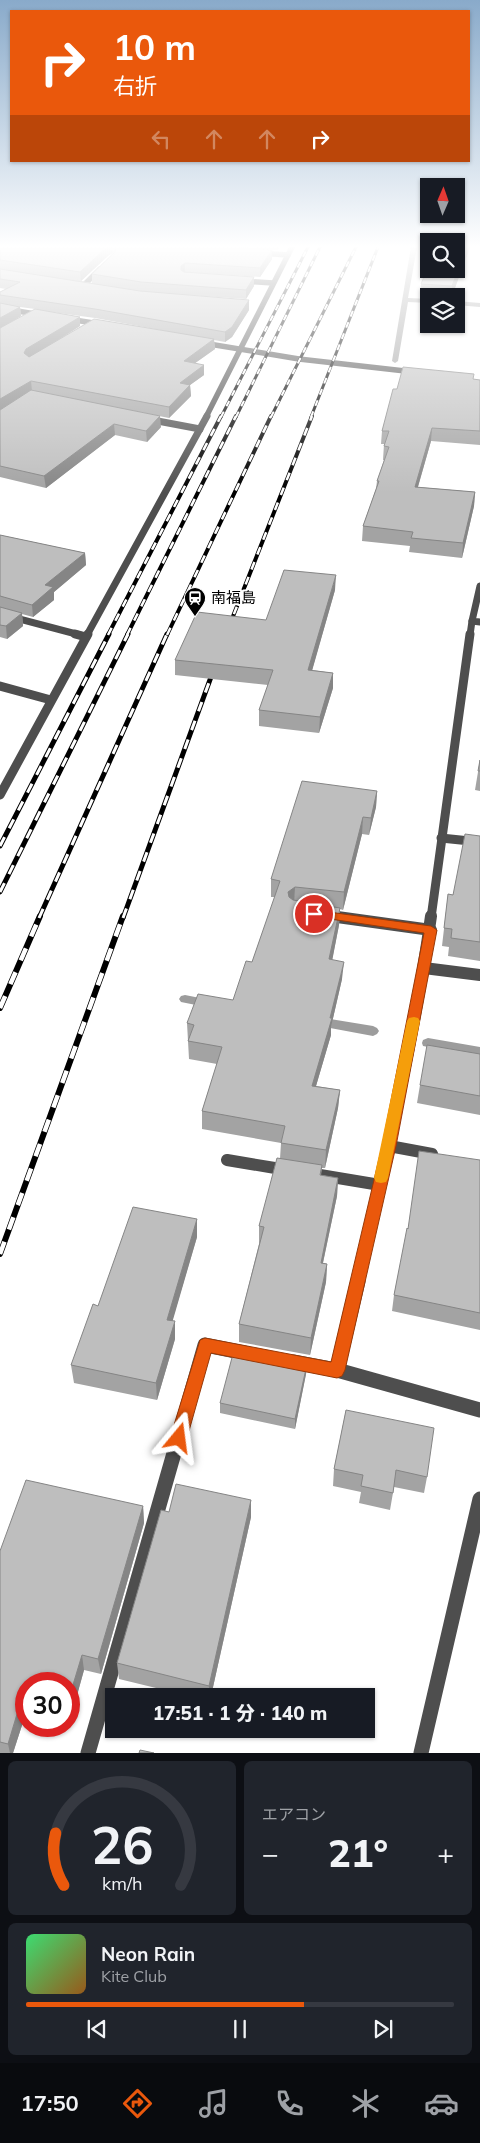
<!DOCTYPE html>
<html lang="ja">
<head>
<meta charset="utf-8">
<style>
  :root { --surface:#171b24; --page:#20242c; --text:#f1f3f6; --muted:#9ea1a6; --line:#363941; --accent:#ea580c }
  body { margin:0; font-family:Mulish,"Noto Sans JP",sans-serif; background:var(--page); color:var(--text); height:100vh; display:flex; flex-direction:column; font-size:19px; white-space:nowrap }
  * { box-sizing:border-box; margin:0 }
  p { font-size:16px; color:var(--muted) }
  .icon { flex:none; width:28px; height:28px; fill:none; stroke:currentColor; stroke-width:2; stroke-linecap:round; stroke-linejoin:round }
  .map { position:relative; height:1753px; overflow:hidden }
  .details { display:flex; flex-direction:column; gap:8px; padding:8px; background:#0d0f14; flex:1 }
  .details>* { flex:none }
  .banner { position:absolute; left:10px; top:10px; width:460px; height:152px; border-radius:0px; box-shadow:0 1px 4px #0004; background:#ea580c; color:#fff; overflow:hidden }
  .needle { width:32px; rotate:2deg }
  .tools { position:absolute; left:420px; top:178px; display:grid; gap:10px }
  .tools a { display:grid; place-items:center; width:45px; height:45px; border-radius:0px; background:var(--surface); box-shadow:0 1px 4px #0004; font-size:25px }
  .speed { position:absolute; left:15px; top:1672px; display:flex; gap:10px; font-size:25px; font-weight:700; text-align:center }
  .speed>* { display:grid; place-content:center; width:65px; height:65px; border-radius:50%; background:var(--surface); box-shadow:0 1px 4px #0004; line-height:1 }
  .speed .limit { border:8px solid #d22; background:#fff; color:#111 }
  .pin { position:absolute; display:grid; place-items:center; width:42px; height:42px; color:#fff; margin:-21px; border:2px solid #fff; border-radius:50%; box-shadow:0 1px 5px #0007 }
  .me { position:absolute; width:55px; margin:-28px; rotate:16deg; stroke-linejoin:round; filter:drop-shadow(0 0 4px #0008) }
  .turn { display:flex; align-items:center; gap:18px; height:105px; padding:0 20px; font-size:22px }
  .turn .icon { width:65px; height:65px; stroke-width:2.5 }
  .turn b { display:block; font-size:35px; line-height:42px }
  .lanes { display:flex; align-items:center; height:48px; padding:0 20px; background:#0003; justify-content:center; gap:25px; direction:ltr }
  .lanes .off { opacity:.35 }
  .big { font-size:38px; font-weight:800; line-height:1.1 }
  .details .tile { flex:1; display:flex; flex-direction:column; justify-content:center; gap:8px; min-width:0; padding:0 18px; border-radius:8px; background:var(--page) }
  .details .dial { align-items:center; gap:0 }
  .dial svg { height:130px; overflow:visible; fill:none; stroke:var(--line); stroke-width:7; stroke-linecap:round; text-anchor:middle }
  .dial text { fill:var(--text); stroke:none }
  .song { display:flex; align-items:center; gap:15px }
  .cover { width:60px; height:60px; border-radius:8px; background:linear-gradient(135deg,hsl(140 70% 55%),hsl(30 70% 35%)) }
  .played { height:5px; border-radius:2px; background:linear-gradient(90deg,var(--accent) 65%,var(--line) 65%) }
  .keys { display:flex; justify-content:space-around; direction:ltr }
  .heat { display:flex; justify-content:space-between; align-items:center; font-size:28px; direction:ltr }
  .details .tiles { flex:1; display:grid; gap:8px; grid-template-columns:1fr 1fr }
  .tile:last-child { grid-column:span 2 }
  .trip { position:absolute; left:105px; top:1688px; width:270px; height:50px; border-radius:0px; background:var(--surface); box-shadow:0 1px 4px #0004; font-weight:800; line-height:50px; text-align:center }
  .menu { display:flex; height:80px; justify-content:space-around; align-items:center; background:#090b0e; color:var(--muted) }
  .menu .icon { width:35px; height:35px }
  .menu .active { color:var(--accent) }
  .menu b { font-size:22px; color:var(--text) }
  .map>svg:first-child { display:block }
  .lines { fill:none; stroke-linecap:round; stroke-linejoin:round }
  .stream { fill:#9c9c9c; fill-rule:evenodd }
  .minor-far4 { stroke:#4e4e4e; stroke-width:5.5 }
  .minor-far3 { stroke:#4e4e4e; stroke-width:7 }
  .minor-far2 { stroke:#4e4e4e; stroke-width:9 }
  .minor-far1 { stroke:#4e4e4e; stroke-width:12 }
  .minor { stroke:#4e4e4e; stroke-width:15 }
  .tertiary-far1 { stroke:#4e4e4e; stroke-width:5.5 }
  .tertiary { stroke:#4e4e4e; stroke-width:7 }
  .rail-far3-casing { stroke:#000; stroke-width:3 }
  .rail-far2-casing { stroke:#000; stroke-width:4 }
  .rail-far1-casing { stroke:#000; stroke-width:5 }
  .rail-casing { stroke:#000; stroke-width:6 }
  .rail-far3 { stroke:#fff; stroke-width:2; stroke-dasharray:6; stroke-linecap:butt }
  .rail-far2 { stroke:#fff; stroke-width:2.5; stroke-dasharray:8; stroke-linecap:butt }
  .rail-far1 { stroke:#fff; stroke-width:3; stroke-dasharray:10; stroke-linecap:butt }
  .rail { stroke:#fff; stroke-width:4.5; stroke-dasharray:13; stroke-linecap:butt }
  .wall { fill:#a3a3a3; fill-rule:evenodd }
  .shaded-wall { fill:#858585 }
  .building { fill:#bebebe; stroke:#858585 }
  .route { fill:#ea580c; stroke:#983908 }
  .slow { fill:#f59e0b }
  .labels { text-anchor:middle; stroke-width:4; stroke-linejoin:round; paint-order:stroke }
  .far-poi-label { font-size:15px; fill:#000; stroke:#fff; text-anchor:start }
</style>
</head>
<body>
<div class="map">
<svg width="480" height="1753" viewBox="0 0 480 1753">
  <rect width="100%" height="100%" fill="#fff"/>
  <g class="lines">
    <g class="stream">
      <path d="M411 247H417L408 298 429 299V303L408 302 398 361 395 363 392 361Z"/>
      <path d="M456 301 480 303V307L456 305Z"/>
      <path d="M185 995 215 1001 217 1004 215 1007 211 1008 181 1002 179 999 181 996Z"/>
      <path d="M318 1017 373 1026 377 1028 379 1031 377 1034 373 1036 314 1025 312 1022 314 1019Z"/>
      <path d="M428 1038 480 1047V1057L423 1046 422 1043 423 1040Z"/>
    </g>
    <g class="minor-far4">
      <path d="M259 253 288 255"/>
      <path d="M241 281 273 283"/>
      <path d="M83 286 100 269"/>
      <path d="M206 417 292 247"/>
    </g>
    <g class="minor-far3">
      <path d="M147 419 200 429"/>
      <path d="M0 614 80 635"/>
      <path d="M87 635 207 416"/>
      <path d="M470 635 472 621"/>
    </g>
    <g class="minor-far2">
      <path d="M75 634 86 637"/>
      <path d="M0 686 51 700"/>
      <path d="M0 795 88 634"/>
      <path d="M441 838 480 842"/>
      <path d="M328 916 339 918"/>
      <path d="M431 918 470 634"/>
    </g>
    <g class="minor-far1">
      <path d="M330 916 431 930"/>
      <path d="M424 968 480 975"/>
      <path d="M389 1146 432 1154"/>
      <path d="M227 1160 287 1170"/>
      <path d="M314 1174 380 1185"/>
      <path d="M357 1282C385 1161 414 1040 431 916"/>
    </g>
    <g class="minor">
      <path d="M358 1281 337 1370 480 1410"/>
      <path d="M294 1362 337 1370"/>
      <path d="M88 1753 205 1345 245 1353"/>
      <path d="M421 1753 480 1499"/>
    </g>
    <g class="tertiary-far1">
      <path d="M0 308 41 315"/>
      <path d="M68 319 100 324"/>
      <path d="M203 343 299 359 414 372"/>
    </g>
    <path class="tertiary" d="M480 586 472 621 480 622"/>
    <g class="rail-far3-casing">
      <g id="rail-far3">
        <path d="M221 417 308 247"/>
        <path d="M236 417 320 247"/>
        <path d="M271 417 356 247"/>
        <path d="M311 417 378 247"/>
      </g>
    </g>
    <g class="rail-far2-casing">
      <g id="rail-far2">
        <path d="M228 629 312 416"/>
        <path d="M108 635 221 416"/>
        <path d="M127 635 236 416"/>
        <path d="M167 635 271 416"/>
      </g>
    </g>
    <g class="rail-far1-casing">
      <g id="rail-far1">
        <path d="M0 846 109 634"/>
        <path d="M0 892 128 634"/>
        <path d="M39 918 167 634"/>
        <path d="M123 918 215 666"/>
      </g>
    </g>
    <g class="rail-casing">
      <g id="rail">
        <path d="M0 1008 40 916"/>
        <path d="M0 1254 123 916"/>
      </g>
    </g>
    <use href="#rail-far3" class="rail-far3"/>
    <use href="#rail-far2" class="rail-far2"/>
    <use href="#rail-far1" class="rail-far1"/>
    <use href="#rail" class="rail"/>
  </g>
  <g class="wall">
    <path d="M0 247H238L272 250V259L260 277 185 272 254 277V286L246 299 144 292 249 310 232 337 225 342 214 340 215 349 195 363 204 375 190 385 191 396 169 418 134 411 161 427 147 442 115 435 46 488 0 477V292L6 289 0 288ZM113 253 92 274V283L81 281 109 255ZM20 307 35 309 1 328 21 316ZM44 311 95 318 182 334 62 338 80 326V317Z"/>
    <path d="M244 247H279L278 250Z"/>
    <path d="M456 247H470L452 296H420L421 284Z"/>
    <path d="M473 379 480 380V445L431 441 418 487 475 492 474 506 462 558 409 552 410 546 362 541 363 526 376 489 377 481 384 460H383L384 444H381L382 431 397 389Z"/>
    <path d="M0 535 85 553 86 565 54 592V600L33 617 22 614 23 626 7 639 0 637Z"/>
    <path d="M335 590 312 670 333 673V688L319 733 259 726V710L268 685 175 675V660Z"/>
    <path d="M480 760V791L475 790Z"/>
    <path d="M377 791 376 807 369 835 362 834 343 910 340 909 339 925 332 960 342 979 331 1027V1035L316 1086 340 1090 338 1108 325 1168H322L321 1175 338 1178 337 1196 323 1263 327 1264 326 1282 310 1355 239 1342V1324L259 1244V1226L280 1159 281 1143 202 1129V1111L217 1064 189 1059 187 1023 233 1000 252 962 275 897H271V879Z"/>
    <path d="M480 836V961L448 956 449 947 442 946 448 894 453 895Z"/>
    <path d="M480 1054V1115L417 1103 420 1085Z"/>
    <path d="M480 1160V1330L392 1311 394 1295 408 1229Z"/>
    <path d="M197 1219V1237L172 1321 175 1339 157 1400 74 1383 71 1365 98 1306Z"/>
    <path d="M307 1364 306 1374 295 1429 220 1413V1403Z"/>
    <path d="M346 1410 427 1477 424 1493 394 1487 390 1510 359 1503 361 1492 333 1486 334 1469Z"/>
    <path d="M251 1500V1517L211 1696H189L119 1679 117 1663 169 1512Z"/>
    <path d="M143 1506 144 1523 101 1674 84 1670 69 1724V1684H26V1720L24 1719 13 1753H0V1551Z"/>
    <path d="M51 1726H68L67 1730Z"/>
  </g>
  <g class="shaded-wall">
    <path d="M107 247H112L113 253 109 255 81 281 80 272Z"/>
    <path d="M467 247H470L452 296V286Z"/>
    <path d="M272 250V259L260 277V268Z"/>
    <path d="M185 263V272L181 275V266Z"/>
    <path d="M254 277V286L246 299V290Z"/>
    <path d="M249 300V310L232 337 225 342V332Z"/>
    <path d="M20 307 21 316 0 329V318Z"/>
    <path d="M80 317V326L27 359 24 353 26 349Z"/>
    <path d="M214 339 215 349 184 371V361Z"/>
    <path d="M204 365V375L190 385 191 396 169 418V407L180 383Z"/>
    <path d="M31 381 32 391 0 411V399Z"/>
    <path d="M160 416 161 427 147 442 146 431Z"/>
    <path d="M114 424 115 435 46 488 44 476Z"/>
    <path d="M432 428 431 441 414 500 415 487Z"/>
    <path d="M475 492 474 506 462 558 463 543Z"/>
    <path d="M85 553 86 565 54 592V600L33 617 32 605 45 585Z"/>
    <path d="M336 575 335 590 308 685V670Z"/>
    <path d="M22 613 23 626 7 639 6 626Z"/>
    <path d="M333 673V688L319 733 320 717Z"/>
    <path d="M377 791 376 807 369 835 371 818Z"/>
    <path d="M363 817 362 834 343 910 344 892Z"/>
    <path d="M295 887 294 904 288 910V892Z"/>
    <path d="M340 908 339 925 329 977V959Z"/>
    <path d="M344 962 342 979 331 1027V1035L311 1103 312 1086 330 1018Z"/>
    <path d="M340 1090 338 1108 325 1168 326 1150Z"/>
    <path d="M338 1178 337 1196 319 1281 321 1263Z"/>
    <path d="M197 1219V1237L168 1337 167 1320Z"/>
    <path d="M327 1264 326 1282 310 1355 311 1338Z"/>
    <path d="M175 1321V1339L157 1400 156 1383Z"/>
    <path d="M307 1364 306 1374 295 1429V1419Z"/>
    <path d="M251 1500V1517L211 1696H209V1686Z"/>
    <path d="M143 1506 144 1523 101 1674 98 1659Z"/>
    <path d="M82 1655 84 1670 69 1724V1698Z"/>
    <path d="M20 1704 24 1719 13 1753H10L8 1744Z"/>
  </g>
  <g class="building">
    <path d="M0 247H107L80 272 0 260Z"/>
    <path d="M116 247H238L272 250 260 268 185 263 181 266V270L184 272 254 277 246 290 141 282 92 274 115 252Z"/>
    <path d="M456 247H467L452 286 421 284 429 265V269H456Z"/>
    <path d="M0 269 140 291 249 300 232 327 225 332 95 309 0 295V292L20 282 0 279Z"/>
    <path d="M0 303 20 307 0 318Z"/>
    <path d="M35 309 80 317 26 349 24 353 29 357 94 319 214 339 184 361 204 365 180 383 190 385 169 407 31 381 0 399V328Z"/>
    <path d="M403 367 474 374 473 379 480 380V431L432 428 415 487 475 492 463 543 411 538 413 532 363 526 379 481H377L389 447 384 446 389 431H382L393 389H397Z"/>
    <path d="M31 390 160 416 146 431 114 424 44 476 0 466V410Z"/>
    <path d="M0 535 85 553 45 585 53 587 32 605 0 596Z"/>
    <path d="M284 570 336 575 308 670 333 673 320 717 259 710 273 670 175 660 197 612 266 620Z"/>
    <path d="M0 607 22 613 6 626 0 625Z"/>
    <path d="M480 760V771H478Z"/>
    <path d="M302 781 377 791 371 818 363 817 344 892 295 887 288 892 289 897 293 900 340 908 329 959 344 962 330 1018H332L312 1086 340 1090 326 1150 281 1143 285 1126 202 1111 222 1047 188 1041 194 1025 187 1023 198 994 233 1000 246 961 252 962 280 881 271 879Z"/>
    <path d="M465 834 480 836V942L451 938 452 929 444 928 448 894 453 895Z"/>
    <path d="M427 1045 480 1054V1096L420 1085Z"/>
    <path d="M419 1151 480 1160V1313L394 1295 407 1228 408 1229Z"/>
    <path d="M277 1158 322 1165 320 1175 338 1178 321 1263 327 1264 311 1338 239 1324 264 1227 259 1226Z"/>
    <path d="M133 1207 197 1219 167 1320 175 1321 156 1383 71 1365 93 1304 98 1306Z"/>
    <path d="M234 1350 307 1364 295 1419 220 1403Z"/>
    <path d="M346 1410 434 1428 427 1477 396 1470 393 1493 361 1486 363 1475 334 1469Z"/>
    <path d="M26 1480 143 1506 98 1659 82 1655 69 1698V1684H26V1706L20 1704 8 1744 0 1742V1551Z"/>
    <path d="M176 1484 251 1500 209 1686 117 1663 161 1510 169 1512Z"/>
    <path d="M140 1750 154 1753H139Z"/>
  </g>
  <linearGradient id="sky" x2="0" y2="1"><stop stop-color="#89aaca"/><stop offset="0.5" stop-color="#fff"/><stop offset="1" stop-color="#fff" stop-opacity="0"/></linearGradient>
  <rect width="480" height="493" fill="url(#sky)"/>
  <path class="route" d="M314 910 431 926 437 930 396 1146 345 1370 342 1376 337 1378 211 1353 187 1438 185 1444 179 1446 173 1444 170 1438 200 1340 205 1338 331 1362 382 1146 424 933 310 916 308 914Z"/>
  <path class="slow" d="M414 1017 418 1018 420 1021 388 1178 386 1182 381 1183 376 1182 374 1178 407 1021 409 1018Z"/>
  <defs>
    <g id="station-pin" transform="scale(1.125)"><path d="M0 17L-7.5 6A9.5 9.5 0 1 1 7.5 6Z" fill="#000" stroke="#fff"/><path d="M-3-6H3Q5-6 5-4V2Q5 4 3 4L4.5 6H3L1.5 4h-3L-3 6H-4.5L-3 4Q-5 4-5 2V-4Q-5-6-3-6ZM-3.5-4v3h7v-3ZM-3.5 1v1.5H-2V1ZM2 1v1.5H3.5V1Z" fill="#fff"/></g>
  </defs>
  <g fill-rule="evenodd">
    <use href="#station-pin" x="195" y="598"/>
  </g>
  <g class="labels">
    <g class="far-poi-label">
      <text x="211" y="603">南福島</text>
    </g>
  </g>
</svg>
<div class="tools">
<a><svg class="needle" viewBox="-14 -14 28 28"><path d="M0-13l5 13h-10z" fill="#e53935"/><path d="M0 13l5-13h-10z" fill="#9ea1a6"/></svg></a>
<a><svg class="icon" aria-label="search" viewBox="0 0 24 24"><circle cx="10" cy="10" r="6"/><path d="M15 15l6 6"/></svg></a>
<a><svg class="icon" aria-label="layers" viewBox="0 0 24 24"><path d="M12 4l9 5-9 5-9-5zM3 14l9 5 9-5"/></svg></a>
</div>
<div class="speed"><div class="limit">30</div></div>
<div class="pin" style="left:314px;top:914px;background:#d93025"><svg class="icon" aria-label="arrive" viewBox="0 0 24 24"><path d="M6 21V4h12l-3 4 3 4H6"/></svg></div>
<svg class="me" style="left:179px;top:1438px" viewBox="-20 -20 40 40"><path d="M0-17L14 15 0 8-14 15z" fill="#ea580c" stroke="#fff" stroke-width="4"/></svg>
<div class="trip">17:51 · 1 分 · 140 m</div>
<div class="banner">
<div class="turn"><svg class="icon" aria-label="right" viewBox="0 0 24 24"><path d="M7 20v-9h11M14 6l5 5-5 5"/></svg><div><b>10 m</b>右折</div></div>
<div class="lanes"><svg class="icon off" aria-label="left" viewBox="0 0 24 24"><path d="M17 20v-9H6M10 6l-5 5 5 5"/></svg><svg class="icon off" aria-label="ahead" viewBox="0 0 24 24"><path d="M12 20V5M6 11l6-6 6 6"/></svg><svg class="icon off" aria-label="ahead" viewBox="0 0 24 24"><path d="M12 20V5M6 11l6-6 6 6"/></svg><svg class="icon" aria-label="right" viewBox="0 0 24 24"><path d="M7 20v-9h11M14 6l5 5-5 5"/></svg></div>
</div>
</div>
<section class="details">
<div class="tiles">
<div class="tile dial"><svg viewBox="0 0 100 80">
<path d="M14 69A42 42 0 1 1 86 69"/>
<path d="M14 69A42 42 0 0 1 9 37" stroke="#ea580c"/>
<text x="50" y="56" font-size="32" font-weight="700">26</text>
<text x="50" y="72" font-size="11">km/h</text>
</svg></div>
<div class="tile"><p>エアコン</p>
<div class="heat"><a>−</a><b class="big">21°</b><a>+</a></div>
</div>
<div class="tile">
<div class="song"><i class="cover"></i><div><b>Neon Rain</b><p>Kite Club</p></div></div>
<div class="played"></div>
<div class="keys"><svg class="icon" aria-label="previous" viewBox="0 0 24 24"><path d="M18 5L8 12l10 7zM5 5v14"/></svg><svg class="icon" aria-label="pause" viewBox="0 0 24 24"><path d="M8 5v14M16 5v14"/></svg><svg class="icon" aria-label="next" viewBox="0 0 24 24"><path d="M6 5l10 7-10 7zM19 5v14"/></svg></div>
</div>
</div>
</section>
<nav class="menu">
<b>17:50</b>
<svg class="icon active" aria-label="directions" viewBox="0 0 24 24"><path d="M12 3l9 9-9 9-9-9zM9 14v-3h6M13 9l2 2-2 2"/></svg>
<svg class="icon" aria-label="music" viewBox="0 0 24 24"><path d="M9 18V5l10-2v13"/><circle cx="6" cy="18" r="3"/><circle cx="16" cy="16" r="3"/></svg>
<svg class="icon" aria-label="phone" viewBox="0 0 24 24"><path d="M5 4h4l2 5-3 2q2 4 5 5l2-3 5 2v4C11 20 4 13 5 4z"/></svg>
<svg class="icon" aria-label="climate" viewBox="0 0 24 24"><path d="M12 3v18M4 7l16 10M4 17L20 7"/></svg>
<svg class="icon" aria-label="car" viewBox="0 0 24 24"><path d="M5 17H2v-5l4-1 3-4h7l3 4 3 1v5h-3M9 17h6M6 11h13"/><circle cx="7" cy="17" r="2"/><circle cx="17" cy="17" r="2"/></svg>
</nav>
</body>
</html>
